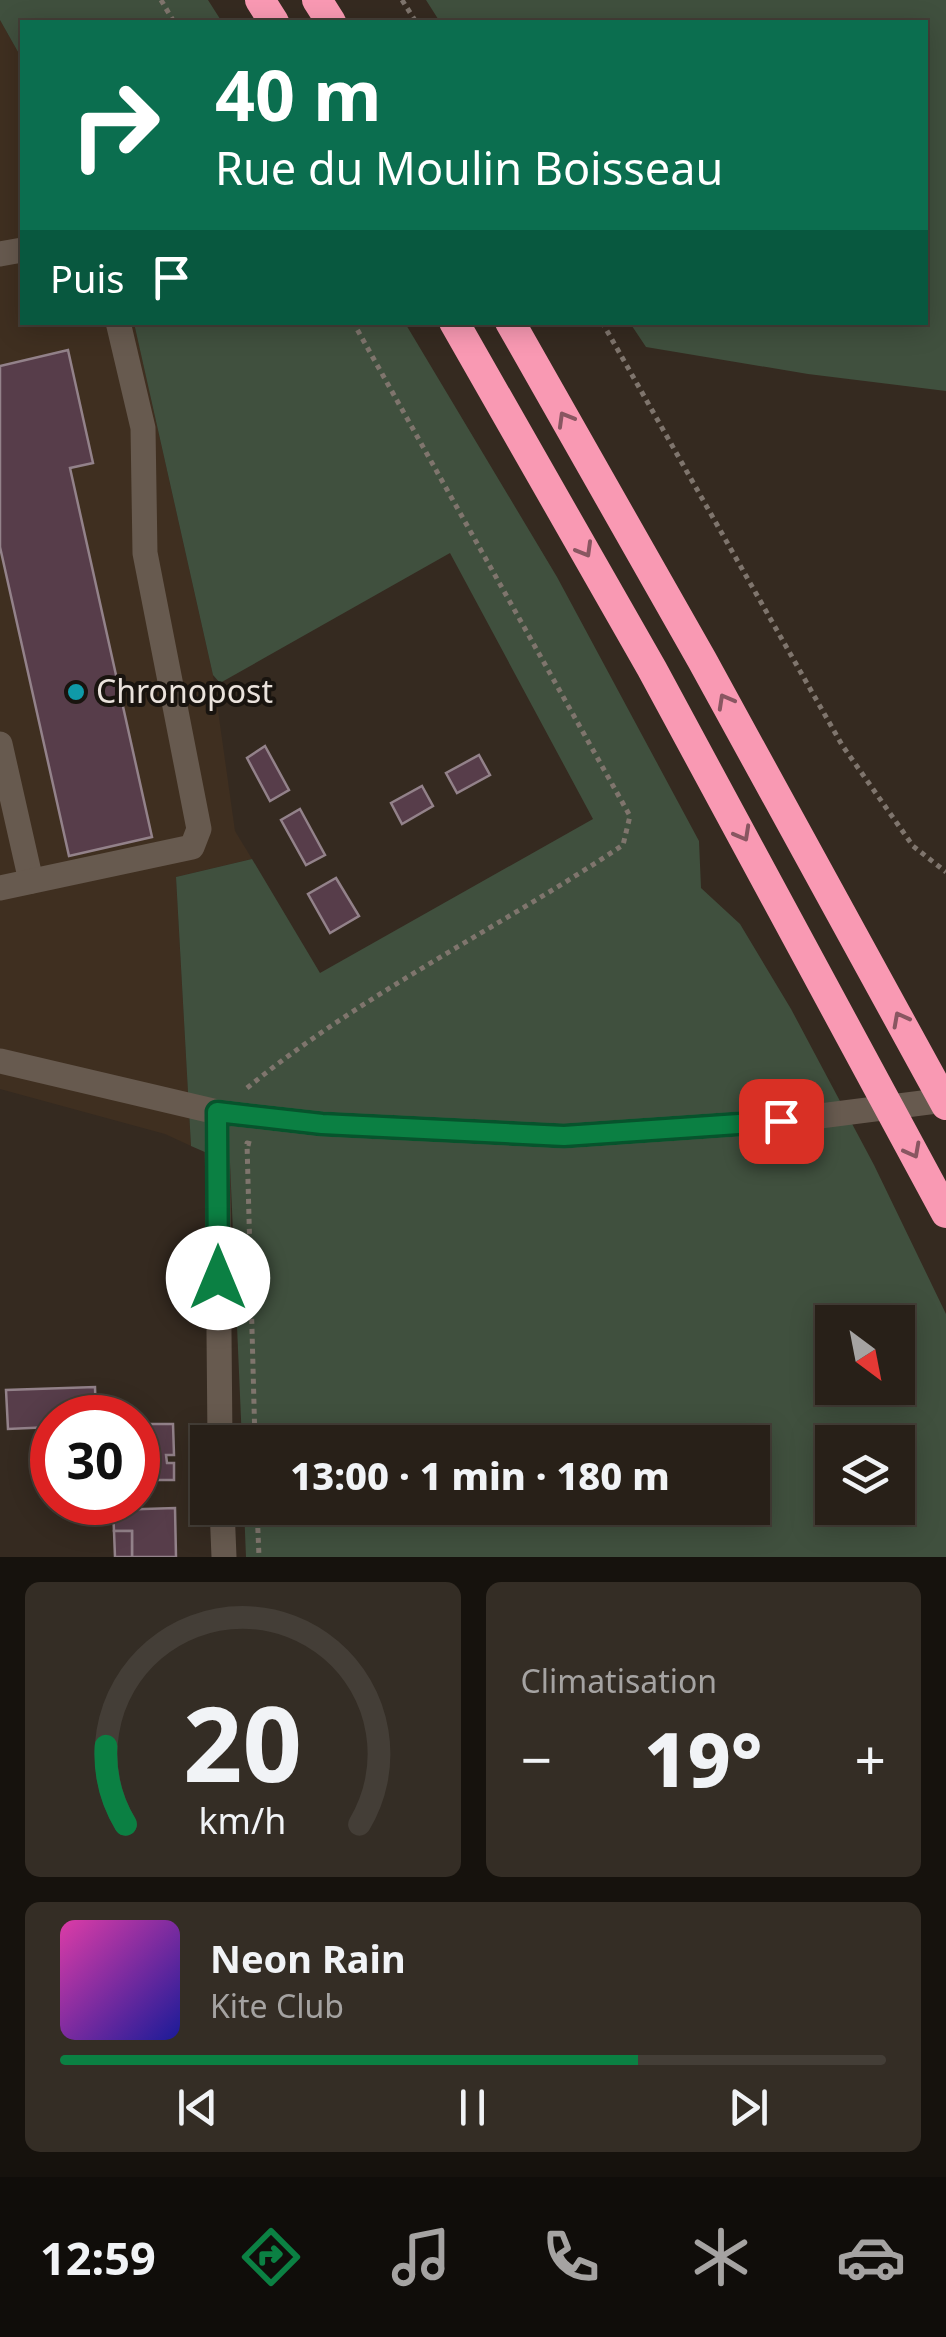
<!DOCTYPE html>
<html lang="fr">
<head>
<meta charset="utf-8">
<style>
  :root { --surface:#282018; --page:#342d25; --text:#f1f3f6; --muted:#a5a3a2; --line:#443e37; --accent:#0b8043 }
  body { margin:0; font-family:"Noto Sans",sans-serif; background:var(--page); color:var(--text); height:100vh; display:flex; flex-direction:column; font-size:38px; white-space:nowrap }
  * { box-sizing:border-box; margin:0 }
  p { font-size:32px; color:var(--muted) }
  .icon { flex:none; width:55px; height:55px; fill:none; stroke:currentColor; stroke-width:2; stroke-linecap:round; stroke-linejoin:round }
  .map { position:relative; height:1557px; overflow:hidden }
  .drawer { display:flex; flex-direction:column; gap:25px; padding:25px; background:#16120d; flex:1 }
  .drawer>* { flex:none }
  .guide { position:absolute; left:20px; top:20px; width:908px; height:305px; border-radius:0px; box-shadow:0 5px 25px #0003,0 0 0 2px var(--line); background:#0b6e4f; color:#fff; overflow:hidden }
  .needle { width:65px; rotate:148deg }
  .controls { position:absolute; left:815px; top:1305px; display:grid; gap:20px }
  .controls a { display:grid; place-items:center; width:100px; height:100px; border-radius:0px; background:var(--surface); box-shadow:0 5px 25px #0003,0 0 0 2px var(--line); font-size:50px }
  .speed { position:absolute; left:30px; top:1395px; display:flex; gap:20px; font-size:50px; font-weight:700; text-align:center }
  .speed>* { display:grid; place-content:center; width:130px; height:130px; border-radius:50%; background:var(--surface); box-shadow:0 5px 25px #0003,0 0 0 2px var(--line); line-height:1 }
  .speed .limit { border:15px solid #d22; background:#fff; color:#111 }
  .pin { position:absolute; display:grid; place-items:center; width:85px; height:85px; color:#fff; margin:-42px; border-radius:20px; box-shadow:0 5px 15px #0006 }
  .me { position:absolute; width:110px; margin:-55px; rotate:0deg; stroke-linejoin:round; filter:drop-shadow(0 0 8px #0008) }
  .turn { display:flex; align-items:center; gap:35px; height:210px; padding:0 30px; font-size:45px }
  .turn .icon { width:130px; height:130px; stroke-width:2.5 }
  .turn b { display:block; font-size:70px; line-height:85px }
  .then { display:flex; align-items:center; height:95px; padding:0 30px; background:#0003; gap:20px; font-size:38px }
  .big { font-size:75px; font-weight:800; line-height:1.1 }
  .drawer .widget { flex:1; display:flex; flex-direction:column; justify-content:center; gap:15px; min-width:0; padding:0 35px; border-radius:15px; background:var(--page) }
  .drawer .dial { align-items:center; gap:0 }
  .dial svg { height:260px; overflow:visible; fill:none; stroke:var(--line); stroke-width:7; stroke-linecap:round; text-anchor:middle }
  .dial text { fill:var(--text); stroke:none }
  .song { display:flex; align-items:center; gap:30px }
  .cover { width:120px; height:120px; border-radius:15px; background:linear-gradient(135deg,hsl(320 70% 55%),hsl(240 70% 35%)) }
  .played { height:10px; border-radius:5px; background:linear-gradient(90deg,var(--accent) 70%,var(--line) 70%) }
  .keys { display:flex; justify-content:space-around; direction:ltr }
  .heat { display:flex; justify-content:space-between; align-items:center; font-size:55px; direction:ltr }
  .drawer .tiles { flex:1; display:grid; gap:25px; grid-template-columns:1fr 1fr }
  .widget:last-child { grid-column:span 2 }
  .trip { position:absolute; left:190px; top:1425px; width:580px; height:100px; border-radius:0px; background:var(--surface); box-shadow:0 5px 25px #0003,0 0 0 2px var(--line); font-weight:800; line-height:100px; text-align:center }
  .tab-bar { display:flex; height:160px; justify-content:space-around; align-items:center; background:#100d0a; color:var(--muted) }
  .tab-bar .icon { width:70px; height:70px }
  .tab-bar .active { color:var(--accent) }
  .tab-bar b { font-size:45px; color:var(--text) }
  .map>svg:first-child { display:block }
  .built { fill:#3f2f20 }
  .green { fill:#40503e; fill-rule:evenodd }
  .building { fill:#573d4a; stroke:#93828a; stroke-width:2.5 }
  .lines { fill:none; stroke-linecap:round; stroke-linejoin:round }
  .path { stroke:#7f756d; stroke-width:5; stroke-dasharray:5 5; stroke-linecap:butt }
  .minor { stroke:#675a4f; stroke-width:25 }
  .highway { stroke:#f999b3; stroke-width:30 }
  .oneway { stroke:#895661 }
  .route-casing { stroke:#07532c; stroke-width:25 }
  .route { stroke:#0b8043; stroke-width:18 }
  .culture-dot { fill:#0f9aa8; stroke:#19140f; stroke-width:4 }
  .labels { text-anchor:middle; stroke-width:8; stroke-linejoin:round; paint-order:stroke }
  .poi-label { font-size:32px; fill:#eae2dc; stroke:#19140f; text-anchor:start }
</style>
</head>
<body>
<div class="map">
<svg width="946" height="1557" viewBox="0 0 946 1557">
  <rect width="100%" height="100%" fill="#352a20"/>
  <path class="built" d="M0 20 22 59V322L134 323 213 675 235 831 252 859 176 877 191 1146 165 1134 0 1089Z"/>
  <g class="green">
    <path d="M0 0H208L222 22H22V59L0 20Z"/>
    <path d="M426 0H946V391L808 374 646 347 630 323 925 322V22H440Z"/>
    <path d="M134 323H405L557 577 699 841 701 888 740 924 791 1009 874 1165 946 1314V1557H246L244 1508H752V1442H242L230 1163 191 1146 176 877 252 859 320 973 593 819 450 553 220 683 213 675ZM832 1322H898V1388H832ZM832 1442H898V1508H832Z"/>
  </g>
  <g class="building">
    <path d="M68 350 93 463 70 468 152 837 69 856 0 547V366Z"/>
    <path d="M265 746 289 790 270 801 247 758Z"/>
    <path d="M479 755 490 775 457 793 446 773Z"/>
    <path d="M422 786 433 806 402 824 391 803Z"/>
    <path d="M300 809 325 855 306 865 281 820Z"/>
    <path d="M336 878 359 916 330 933 308 894Z"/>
    <path d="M95 1387 96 1418H52V1427L8 1429 6 1390Z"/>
    <path d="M138 1424H173L174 1455H166L167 1463H174V1480H138Z"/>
    <path d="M175 1508 176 1557H132V1531H114L113 1510Z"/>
    <path d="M114 1531H132V1557H115Z"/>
  </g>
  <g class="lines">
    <g class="path">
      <path d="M161 0 174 22"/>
      <path d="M402 0 416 22"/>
      <path d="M602 322 842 745 913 846 946 872"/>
      <path d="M247 1088C362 994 499 928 623 845L630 816 353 322"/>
      <path d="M251 1144 247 1143 255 1442"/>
      <path d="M257 1508 259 1557"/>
    </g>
    <g class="minor">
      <path d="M0 254 22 250"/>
      <path d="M0 744 31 881"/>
      <path d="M0 888 192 847 199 829 145 553 143 428 118 322"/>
      <path d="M0 1061 217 1112 322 1124 564 1136 781 1121 946 1100"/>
      <path d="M217 1112 220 1442"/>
      <path d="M222 1508 224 1557"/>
    </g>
    <g class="highway">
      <path d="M260 0 274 22"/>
      <path d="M317 0 331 22"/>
      <path d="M454 322 652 669 946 1213"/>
      <path d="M510 322 702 660 946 1105"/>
    </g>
  </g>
  <defs><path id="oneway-chevron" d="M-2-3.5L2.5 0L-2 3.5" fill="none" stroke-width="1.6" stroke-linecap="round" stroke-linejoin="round" transform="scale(2.5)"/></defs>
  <g class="oneway">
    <use href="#oneway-chevron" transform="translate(565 419) rotate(-120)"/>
    <use href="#oneway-chevron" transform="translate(585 550) rotate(60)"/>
    <use href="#oneway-chevron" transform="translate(725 701) rotate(-119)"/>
    <use href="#oneway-chevron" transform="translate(743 834) rotate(61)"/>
    <use href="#oneway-chevron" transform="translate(900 1019) rotate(-118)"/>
    <use href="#oneway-chevron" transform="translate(913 1151) rotate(62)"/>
  </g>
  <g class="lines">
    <g class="route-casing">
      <path id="route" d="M218 1278 217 1112 322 1124 564 1136 781 1121"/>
    </g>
    <use href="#route" class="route"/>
  </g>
  <circle class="culture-dot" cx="76" cy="692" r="10"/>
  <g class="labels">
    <g class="poi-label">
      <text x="96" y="703">Chronopost</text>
    </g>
  </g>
</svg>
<div class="controls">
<a><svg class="needle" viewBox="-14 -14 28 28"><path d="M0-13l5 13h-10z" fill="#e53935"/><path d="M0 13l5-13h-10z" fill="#a5a3a2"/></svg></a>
<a><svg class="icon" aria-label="layers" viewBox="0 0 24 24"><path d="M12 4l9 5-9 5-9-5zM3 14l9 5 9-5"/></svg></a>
</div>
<div class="speed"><div class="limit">30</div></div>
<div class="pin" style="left:781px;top:1121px;background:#d93025"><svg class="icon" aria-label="arrive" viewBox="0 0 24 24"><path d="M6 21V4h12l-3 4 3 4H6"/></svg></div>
<svg class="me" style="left:218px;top:1278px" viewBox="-20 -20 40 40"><circle r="19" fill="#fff"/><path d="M0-13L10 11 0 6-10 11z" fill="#0b8043"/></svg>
<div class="trip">13:00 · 1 min · 180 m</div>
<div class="guide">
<div class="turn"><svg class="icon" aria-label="right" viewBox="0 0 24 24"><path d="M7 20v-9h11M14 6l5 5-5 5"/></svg><div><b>40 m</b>Rue du Moulin Boisseau</div></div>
<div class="then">Puis<svg class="icon" aria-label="arrive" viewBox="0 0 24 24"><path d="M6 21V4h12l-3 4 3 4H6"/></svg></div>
</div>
</div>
<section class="drawer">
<div class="tiles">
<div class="widget dial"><svg viewBox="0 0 100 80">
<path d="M14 69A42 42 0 1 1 86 69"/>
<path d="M14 69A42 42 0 0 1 8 45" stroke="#0b8043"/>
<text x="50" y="56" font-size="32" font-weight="700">20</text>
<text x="50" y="72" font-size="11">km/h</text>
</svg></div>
<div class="widget"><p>Climatisation</p>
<div class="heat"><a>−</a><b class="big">19°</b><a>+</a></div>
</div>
<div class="widget">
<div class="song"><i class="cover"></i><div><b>Neon Rain</b><p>Kite Club</p></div></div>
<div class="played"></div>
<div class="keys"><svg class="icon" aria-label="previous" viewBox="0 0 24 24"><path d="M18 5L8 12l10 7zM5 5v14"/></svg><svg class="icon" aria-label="pause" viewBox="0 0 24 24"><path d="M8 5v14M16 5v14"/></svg><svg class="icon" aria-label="next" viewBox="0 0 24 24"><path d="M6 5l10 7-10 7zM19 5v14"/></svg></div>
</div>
</div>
</section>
<nav class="tab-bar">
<b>12:59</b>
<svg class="icon active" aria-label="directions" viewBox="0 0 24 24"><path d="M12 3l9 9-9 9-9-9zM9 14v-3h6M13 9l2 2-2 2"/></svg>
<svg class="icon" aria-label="music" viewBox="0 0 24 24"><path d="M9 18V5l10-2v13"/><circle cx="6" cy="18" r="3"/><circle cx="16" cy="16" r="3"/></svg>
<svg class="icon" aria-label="phone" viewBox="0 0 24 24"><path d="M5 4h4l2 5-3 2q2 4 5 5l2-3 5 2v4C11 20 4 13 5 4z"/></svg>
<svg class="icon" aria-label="climate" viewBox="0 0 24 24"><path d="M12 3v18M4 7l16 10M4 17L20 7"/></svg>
<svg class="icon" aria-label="car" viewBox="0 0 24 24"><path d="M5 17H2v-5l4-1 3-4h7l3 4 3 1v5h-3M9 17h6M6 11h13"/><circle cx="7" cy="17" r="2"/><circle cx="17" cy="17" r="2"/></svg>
</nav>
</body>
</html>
